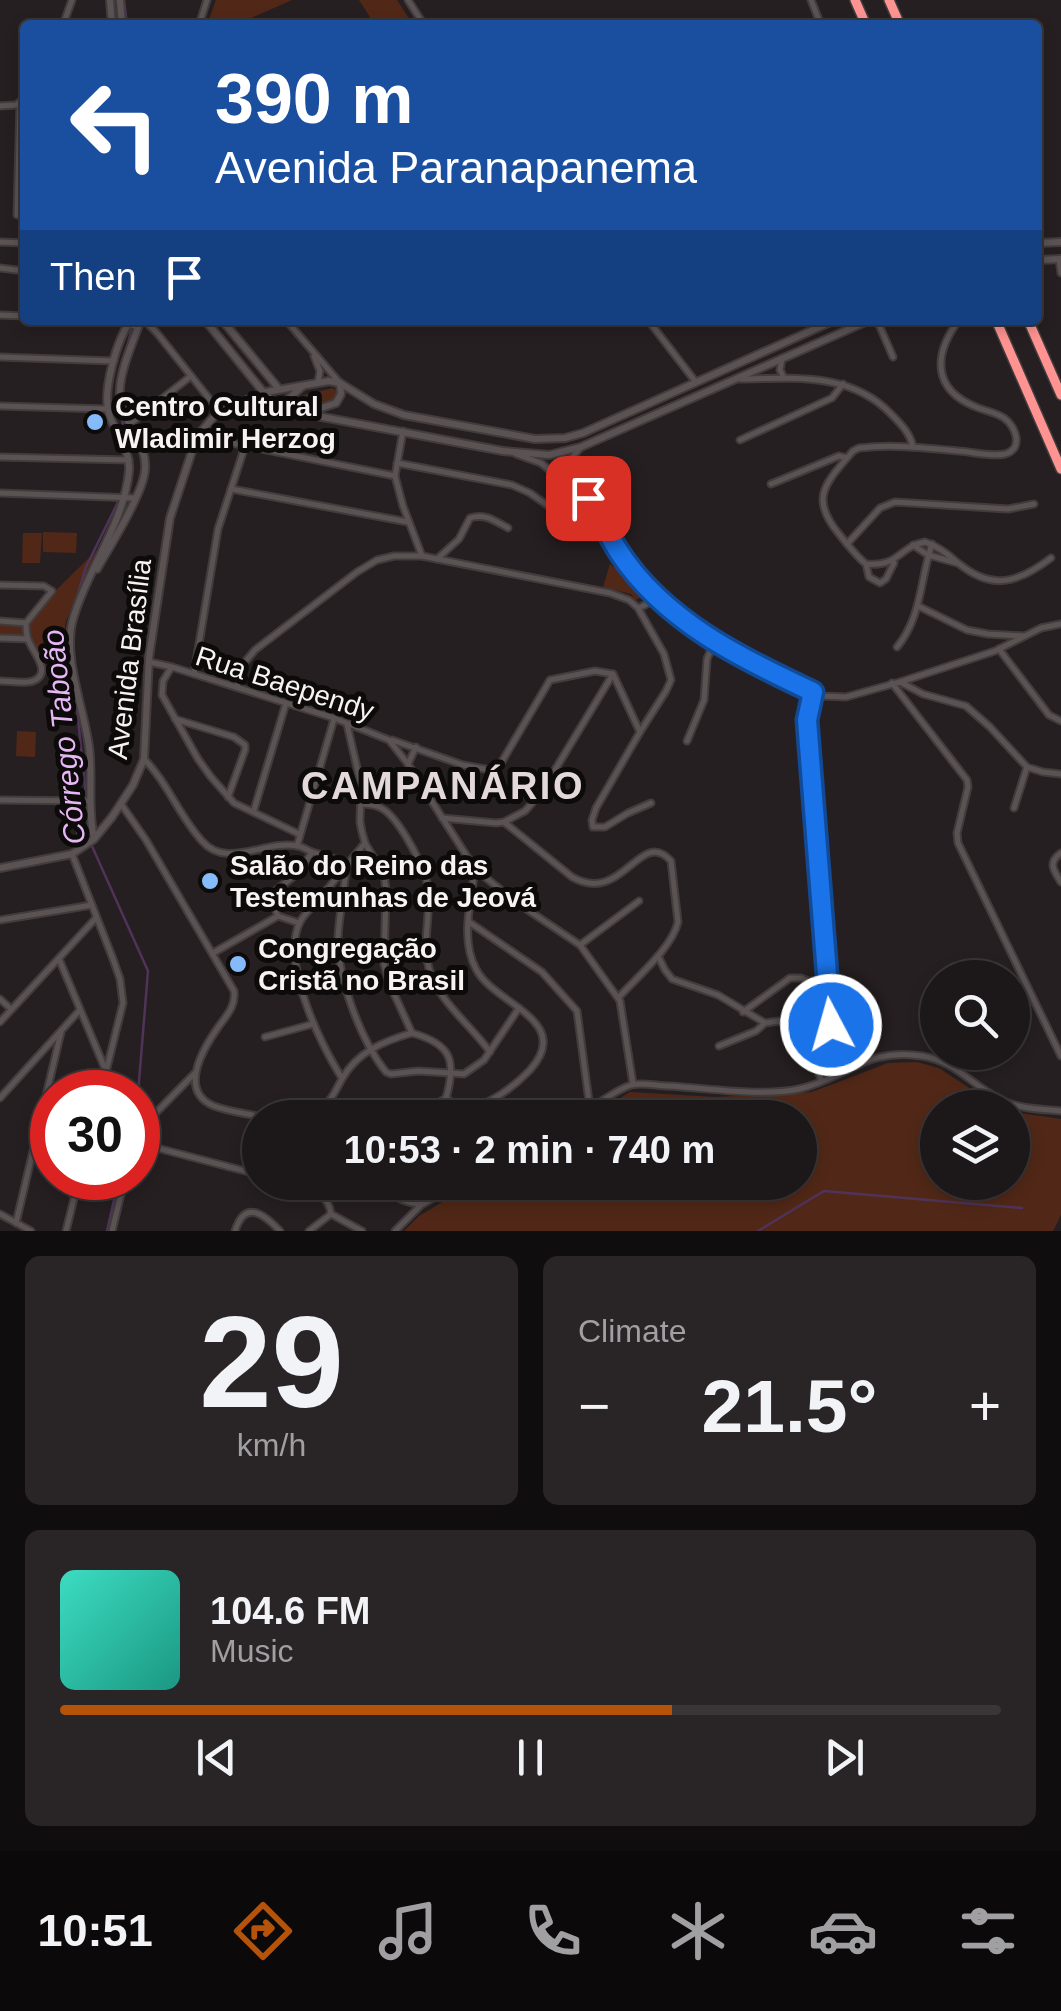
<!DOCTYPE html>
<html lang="en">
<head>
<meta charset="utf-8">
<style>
  :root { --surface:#1c1719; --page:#292426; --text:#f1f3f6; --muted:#a09fa2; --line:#3a3638; --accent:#b45309 }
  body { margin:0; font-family:Helvetica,sans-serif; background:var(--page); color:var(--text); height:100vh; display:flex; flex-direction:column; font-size:38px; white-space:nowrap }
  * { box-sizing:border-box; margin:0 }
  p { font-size:32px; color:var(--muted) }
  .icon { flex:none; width:55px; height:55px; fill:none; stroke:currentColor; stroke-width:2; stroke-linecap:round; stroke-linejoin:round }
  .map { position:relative; height:1231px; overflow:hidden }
  .side { display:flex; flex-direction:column; gap:25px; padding:25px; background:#0f0d0e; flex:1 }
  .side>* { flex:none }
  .top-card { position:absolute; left:20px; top:20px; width:1022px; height:305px; border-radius:10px; box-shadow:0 5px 15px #0003,0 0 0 2px var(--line); background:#1a4fa0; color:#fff; overflow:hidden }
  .fabs { position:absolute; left:920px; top:960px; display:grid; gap:20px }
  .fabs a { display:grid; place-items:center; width:110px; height:110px; border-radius:50%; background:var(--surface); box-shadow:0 5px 15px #0003,0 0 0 2px var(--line); font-size:50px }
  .speed { position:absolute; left:30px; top:1070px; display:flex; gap:20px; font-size:50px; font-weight:700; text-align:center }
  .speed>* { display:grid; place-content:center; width:130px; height:130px; border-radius:50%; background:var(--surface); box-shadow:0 5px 15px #0003,0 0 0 2px var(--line); line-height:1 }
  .speed .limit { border:15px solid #d22; background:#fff; color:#111 }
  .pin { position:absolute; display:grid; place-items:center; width:85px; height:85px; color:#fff; margin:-42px; border-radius:20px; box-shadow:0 5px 15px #0006 }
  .me { position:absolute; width:110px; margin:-55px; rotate:354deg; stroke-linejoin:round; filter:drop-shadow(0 0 8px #0008) }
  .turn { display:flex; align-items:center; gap:35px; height:210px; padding:0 30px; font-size:45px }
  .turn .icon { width:130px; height:130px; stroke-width:2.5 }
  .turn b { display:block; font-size:70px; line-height:85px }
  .then { display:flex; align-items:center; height:95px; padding:0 30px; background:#0003; gap:20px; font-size:38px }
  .big { font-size:75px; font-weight:800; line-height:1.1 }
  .side .tile { flex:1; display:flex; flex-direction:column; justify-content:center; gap:15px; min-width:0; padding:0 35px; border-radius:15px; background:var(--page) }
  .side .dial { align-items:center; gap:0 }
  .dial b { font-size:130px; line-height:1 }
  .song { display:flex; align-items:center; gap:30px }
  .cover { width:120px; height:120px; border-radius:15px; background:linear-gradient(135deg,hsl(170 70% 55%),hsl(170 70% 35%)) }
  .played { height:10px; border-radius:5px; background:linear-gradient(90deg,var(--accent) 65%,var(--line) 65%) }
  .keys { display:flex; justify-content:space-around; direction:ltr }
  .heat { display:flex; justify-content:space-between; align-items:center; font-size:55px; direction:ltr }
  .side .tiles { flex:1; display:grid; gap:25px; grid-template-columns:1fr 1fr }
  .tile:last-child { grid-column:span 2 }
  .trip { position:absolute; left:242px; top:1100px; width:575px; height:100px; border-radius:50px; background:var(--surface); box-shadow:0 5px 15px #0003,0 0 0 2px var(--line); font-weight:800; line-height:100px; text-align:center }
  .dock { display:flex; height:160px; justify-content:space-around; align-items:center; background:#0b090a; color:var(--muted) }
  .dock .icon { width:70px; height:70px }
  .dock .on { color:var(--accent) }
  .dock b { font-size:45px; color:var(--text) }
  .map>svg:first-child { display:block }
  .green { fill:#512817 }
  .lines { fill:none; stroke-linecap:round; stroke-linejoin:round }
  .stream { stroke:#4f3358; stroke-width:2.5 }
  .street-casing { stroke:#423c3d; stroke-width:9 }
  .secondary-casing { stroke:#423c3d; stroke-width:10 }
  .highway-casing { stroke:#423c3d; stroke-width:12 }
  .street { stroke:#5b5254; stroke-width:5 }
  .secondary { stroke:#5b5254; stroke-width:6 }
  .highway { stroke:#fe9391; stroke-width:9 }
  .route-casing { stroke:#114b97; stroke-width:25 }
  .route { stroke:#1a73e8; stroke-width:18 }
  .poi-dot { fill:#86bbfb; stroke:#0d0a0a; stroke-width:4 }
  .labels { text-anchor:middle; stroke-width:10; stroke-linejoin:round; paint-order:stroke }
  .poi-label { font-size:28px; font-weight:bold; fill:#f8f2f4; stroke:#0d0a0a; text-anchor:start }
  .street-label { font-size:28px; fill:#f8f2f4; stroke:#0d0a0a }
  .water-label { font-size:30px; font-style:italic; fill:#e6b7f5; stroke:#0d0a0a }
  .district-label { font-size:38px; font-weight:bold; letter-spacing:2.5px; fill:#e3d9db; stroke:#0d0a0a }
</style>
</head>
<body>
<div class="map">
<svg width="1061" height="1231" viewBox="0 0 1061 1231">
  <rect width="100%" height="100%" fill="#261f21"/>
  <g class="green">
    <path d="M216 0H292L235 25H207Z"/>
    <path d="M359 0H397L413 25H355L370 17Z"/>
    <path d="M333 388 338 393C329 412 311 408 293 404L296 397Z"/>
    <path d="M43 532 77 533 76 553 43 552Z"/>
    <path d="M23 533H42L40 563H22Z"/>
    <path d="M96 551 66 621 64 633 68 675 49 668 28 639 0 637V623L27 622 37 609Z"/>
    <path d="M610 564 643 589 644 596 635 600 631 594 603 587Z"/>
    <path d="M17 731 36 732 35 757 16 756Z"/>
    <path d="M917 1062 939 1068 998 1107 938 1108V1182H1012L1013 1112 1061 1119V1215L1053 1231H404L419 1216 474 1183 800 1182V1118L591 1117 630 1092 715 1097 812 1092 888 1063Z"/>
  </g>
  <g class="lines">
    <g class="stream">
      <path d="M124 0 127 25"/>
      <path d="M127 348 132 327"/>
      <path d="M120 410 127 446"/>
      <path d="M75 603 86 567 119 500"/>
      <path d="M76 699 88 816"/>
      <path d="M89 829 91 844 148 971 138 1094"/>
      <path d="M107 1231 119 1178"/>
      <path d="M758 1231 824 1191 1022 1208"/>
    </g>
    <g class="street-casing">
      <g id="street">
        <path d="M408 0 424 25"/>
        <path d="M811 0 821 25"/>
        <path d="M63 25 72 0"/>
        <path d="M199 25 207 0"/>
        <path d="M0 106 16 105 25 98"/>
        <path d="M17 215 20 104"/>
        <path d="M0 242 25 243"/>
        <path d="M1059 259 1061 273"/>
        <path d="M0 268 25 271"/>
        <path d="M0 315 25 316"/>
        <path d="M116 320 138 327"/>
        <path d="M144 320 157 333 219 411"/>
        <path d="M286 320 339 382"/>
        <path d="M648 320 695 381"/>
        <path d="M877 320 893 357"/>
        <path d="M959 320C934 353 931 389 976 407 985 411 995 412 1004 418 1016 426 1024 449 1005 454 991 457 973 452 959 451 927 448 892 444 859 448L853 451C827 482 808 497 839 534 848 545 856 556 866 564 900 567 898 547 925 542 938 546 948 554 958 563 992 591 1018 583 1051 558"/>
        <path d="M314 356 320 371 318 382"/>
        <path d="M0 357 114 361"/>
        <path d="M782 358 780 370 784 378"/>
        <path d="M740 379C793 378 851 372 891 414 901 424 910 433 913 447"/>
        <path d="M0 406 107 409"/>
        <path d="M131 423 191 376"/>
        <path d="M403 431 395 476 403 506 422 556"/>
        <path d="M197 436 395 476"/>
        <path d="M740 440 832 398 843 384"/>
        <path d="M581 447 570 460 569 468 593 505 617 548"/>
        <path d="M516 454 541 463 565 483 608 542 618 551 658 598 669 607 714 642 823 696 846 697 900 682 995 651 1041 628 1061 624"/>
        <path d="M0 457 129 460"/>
        <path d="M397 463 512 485 530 493 547 505 565 483"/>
        <path d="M771 484 839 456 847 458"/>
        <path d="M231 489 408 522"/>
        <path d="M0 493 135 498"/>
        <path d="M847 544 880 508 895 502 1008 509 1034 504"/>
        <path d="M913 545 928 555 957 563"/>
        <path d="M437 559 459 539 470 518C485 513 495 521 508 528"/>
        <path d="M866 564 869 577 880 583 886 579 894 563"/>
        <path d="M0 585 44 586 52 591 26 623C26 628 26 634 28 639 31 650 54 673 33 681 25 684 9 681 0 681"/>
        <path d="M918 606 967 630 988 634 1024 636"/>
        <path d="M639 608 658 598"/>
        <path d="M0 621 26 623"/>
        <path d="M0 638 28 639"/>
        <path d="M897 647C922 617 920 579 932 544"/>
        <path d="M999 649 1049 715 1061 721"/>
        <path d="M149 662 172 667 334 718 389 740 408 764 475 869 516 902 580 945 620 1001 633 1084"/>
        <path d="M171 668 163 681 162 695 198 759 211 777 234 803 299 834"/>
        <path d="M194 674 218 529 245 446"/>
        <path d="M900 682 923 694 966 706 990 727 1027 767 1043 772 1061 774"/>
        <path d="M892 683 967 780 968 787 957 833 958 843 1061 1056"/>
        <path d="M237 687 245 662 255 650 357 572 377 560 394 556H422L610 593 629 600 638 608 664 654 671 680 666 691 640 732 596 808 592 820 593 827H605L628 813 651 803"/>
        <path d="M813 692 807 719 831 1025"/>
        <path d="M175 719 234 737 245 745V750L228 797"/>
        <path d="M347 724 361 785 360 822 362 832 365 843 384 875 386 889 384 964 390 985 412 1033"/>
        <path d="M392 740 463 765 490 770 500 765 504 758 550 680 595 671 613 674 640 732"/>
        <path d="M687 741 704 700 707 659 714 642"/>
        <path d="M144 759C168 783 179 816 202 841 227 870 266 839 298 846 303 847 307 850 312 852 324 856 337 859 349 863"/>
        <path d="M408 764 416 747"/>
        <path d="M0 800 90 801"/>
        <path d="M75 802 83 847"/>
        <path d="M121 804 146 840 234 991C236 1006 227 1015 219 1026 204 1047 177 1091 214 1106 230 1112 250 1114 267 1118"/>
        <path d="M361 804C369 804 377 805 383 809 400 820 426 869 428 888 431 917 421 944 430 972 441 1004 471 1025 490 1052"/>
        <path d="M1014 808 1027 767"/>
        <path d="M254 810 286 703"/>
        <path d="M442 818 496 823 504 822 525 811 541 793 613 674"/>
        <path d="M504 822 572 877C623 906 640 826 671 861L678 922C672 948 637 977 619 997"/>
        <path d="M297 846 334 719"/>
        <path d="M1061 853C1048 862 1053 870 1061 882"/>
        <path d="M72 854 113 959 120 979 123 1003 101 1092"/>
        <path d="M346 866C345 890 339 913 338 938 337 977 361 1041 386 1072L391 1074 418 1071 464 1074 484 1060 519 1008"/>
        <path d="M278 916C265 888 279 891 296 874 303 868 307 860 312 852"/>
        <path d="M278 916 299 923"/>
        <path d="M0 920 92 905"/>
        <path d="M469 922 542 972 577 1011 590 1109"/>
        <path d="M580 945 639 901"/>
        <path d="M213 953 278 916"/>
        <path d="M658 956 665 970 672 979 718 995 765 1023 779 1021 787 1023 804 1054 817 1070 822 1081"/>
        <path d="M59 959 106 1071"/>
        <path d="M0 999 11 1009"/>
        <path d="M743 1012 790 978H801L827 988"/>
        <path d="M0 1022 96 918"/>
        <path d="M265 1037 313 1024"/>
        <path d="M719 1046 756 1031 765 1023"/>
        <path d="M342 1078C321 1046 280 961 300 922 304 914 314 905 320 898 335 880 350 861 365 843"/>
        <path d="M0 1098 79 1011"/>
        <path d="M465 1112C490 1103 512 1089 530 1070 575 1020 493 1004 476 969 460 939 471 902 475 869"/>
        <path d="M272 1118C287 1117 305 1117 318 1110 331 1103 335 1091 342 1079 357 1052 384 1041 412 1033 451 1044 457 1060 446 1098"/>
        <path d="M424 1118 430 1108 446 1098 465 1112"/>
        <path d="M580 1118C592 1107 616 1090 631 1085 642 1082 658 1086 669 1086 708 1088 763 1097 799 1089 848 1078 866 1047 922 1056 955 1061 973 1086 1001 1100 1019 1109 1041 1109 1061 1111"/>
        <path d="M138 1131 195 1073"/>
        <path d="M138 1143 260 1175"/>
        <path d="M294 1182C310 1188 329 1194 331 1214L362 1231"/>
        <path d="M388 1182C393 1199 404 1202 419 1204"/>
        <path d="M0 1214 31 1231"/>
        <path d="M16 1223 61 1032"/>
        <path d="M66 1231 79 1178"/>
        <path d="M112 1231 125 1178"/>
        <path d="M235 1231C245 1199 264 1214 280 1231"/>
        <path d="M309 1231 331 1214"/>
        <path d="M395 1231 421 1205 460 1182"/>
      </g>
    </g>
    <g class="secondary-casing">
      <g id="secondary">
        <path d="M110 0 112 25"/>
        <path d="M120 0 122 25"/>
        <path d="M1038 243 1061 242"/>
        <path d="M1038 260 1061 259"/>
        <path d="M205 320 264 393 279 406"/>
        <path d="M222 320 279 389"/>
        <path d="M248 403 503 451 549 455 581 447 870 320"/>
        <path d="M285 408 288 399 303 386"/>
        <path d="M309 412 336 403 341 394 340 383"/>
        <path d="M97 569C110 546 143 494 145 470 148 442 122 423 120 396 118 375 133 341 141 320"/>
        <path d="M94 838C87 808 93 777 89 747 84 708 62 657 73 619 87 569 124 524 129 471 131 450 115 433 109 414 102 391 117 339 131 320"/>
        <path d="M0 868 72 854 94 839 112 817 133 785 144 759 149 657 170 518 197 436 219 411 266 392 329 381 340 383 374 404 404 415 535 439 565 438 583 433 835 320"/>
      </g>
    </g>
    <g class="highway-casing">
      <g id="highway">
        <path d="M855 0 866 25"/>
        <path d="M889 0 900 25"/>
        <path d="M996 320 1061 469"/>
        <path d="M1028 320 1061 395"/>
      </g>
    </g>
    <use href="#street" class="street"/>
    <use href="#secondary" class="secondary"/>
    <use href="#highway" class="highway"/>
  </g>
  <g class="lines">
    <g class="route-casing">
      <path id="route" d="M588 498C600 516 608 535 619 552 664 621 742 659 813 692L807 720 831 1025"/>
    </g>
    <use href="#route" class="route"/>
  </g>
  <g class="poi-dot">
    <circle cx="95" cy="422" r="10"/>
    <circle cx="210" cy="881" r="10"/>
    <circle cx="238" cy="964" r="10"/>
  </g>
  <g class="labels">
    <g class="poi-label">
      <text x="115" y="416">Centro Cultural<tspan x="115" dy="32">Wladimir Herzog</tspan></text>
      <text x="230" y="875">Salão do Reino das<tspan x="230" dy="32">Testemunhas de Jeová</tspan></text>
      <text x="258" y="958">Congregação<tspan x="258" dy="32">Cristã no Brasil</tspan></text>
    </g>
    <g class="street-label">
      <text transform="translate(129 659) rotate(-83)" y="10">Avenida Brasília</text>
      <text transform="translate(285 683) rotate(18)" y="10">Rua Baependy</text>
    </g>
    <g class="water-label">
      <text transform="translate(64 737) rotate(-96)" y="10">Córrego Taboão</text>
    </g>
    <g class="district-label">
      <text x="443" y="799">CAMPANÁRIO</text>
    </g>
  </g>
</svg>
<div class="fabs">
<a><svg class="icon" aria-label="search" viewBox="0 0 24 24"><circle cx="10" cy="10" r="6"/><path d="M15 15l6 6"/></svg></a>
<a><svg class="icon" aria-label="layers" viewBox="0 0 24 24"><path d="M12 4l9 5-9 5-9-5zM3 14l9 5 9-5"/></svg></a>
</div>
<div class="speed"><div class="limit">30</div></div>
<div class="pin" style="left:588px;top:498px;background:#d93025"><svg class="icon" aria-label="arrive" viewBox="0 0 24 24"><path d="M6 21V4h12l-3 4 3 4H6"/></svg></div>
<svg class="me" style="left:831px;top:1025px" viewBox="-20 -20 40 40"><circle r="17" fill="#1a73e8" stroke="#fff" stroke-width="3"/><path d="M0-11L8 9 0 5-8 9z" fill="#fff"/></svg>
<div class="trip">10:53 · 2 min · 740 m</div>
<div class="top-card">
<div class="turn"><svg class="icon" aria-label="left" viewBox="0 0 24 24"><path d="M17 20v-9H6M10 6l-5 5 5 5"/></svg><div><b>390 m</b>Avenida Paranapanema</div></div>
<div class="then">Then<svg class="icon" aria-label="arrive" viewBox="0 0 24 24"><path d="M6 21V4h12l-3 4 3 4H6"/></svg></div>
</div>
</div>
<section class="side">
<div class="tiles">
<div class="tile dial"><b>29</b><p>km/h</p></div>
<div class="tile"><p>Climate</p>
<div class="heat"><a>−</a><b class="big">21.5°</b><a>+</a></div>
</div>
<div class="tile">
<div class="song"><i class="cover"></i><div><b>104.6 FM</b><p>Music</p></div></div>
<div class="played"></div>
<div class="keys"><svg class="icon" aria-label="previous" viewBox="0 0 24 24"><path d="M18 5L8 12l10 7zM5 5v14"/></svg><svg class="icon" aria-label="pause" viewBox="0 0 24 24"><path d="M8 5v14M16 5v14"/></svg><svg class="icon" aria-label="next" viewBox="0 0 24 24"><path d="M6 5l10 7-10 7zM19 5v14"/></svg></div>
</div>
</div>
</section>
<nav class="dock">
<b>10:51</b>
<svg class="icon on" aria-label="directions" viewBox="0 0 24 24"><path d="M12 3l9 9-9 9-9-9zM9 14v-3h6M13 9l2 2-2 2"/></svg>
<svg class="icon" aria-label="music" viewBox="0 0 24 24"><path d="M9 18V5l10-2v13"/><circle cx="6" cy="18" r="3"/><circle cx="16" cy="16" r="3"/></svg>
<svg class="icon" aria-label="phone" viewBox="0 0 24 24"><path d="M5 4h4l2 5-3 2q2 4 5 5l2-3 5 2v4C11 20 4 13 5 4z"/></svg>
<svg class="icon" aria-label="climate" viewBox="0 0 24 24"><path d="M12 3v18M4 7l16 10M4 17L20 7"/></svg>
<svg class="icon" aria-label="car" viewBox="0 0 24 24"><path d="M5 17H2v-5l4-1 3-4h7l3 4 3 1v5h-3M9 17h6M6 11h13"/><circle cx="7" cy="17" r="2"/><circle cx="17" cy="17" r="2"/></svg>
<svg class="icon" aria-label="filters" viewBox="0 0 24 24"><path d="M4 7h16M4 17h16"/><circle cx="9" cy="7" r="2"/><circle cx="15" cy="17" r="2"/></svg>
</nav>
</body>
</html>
